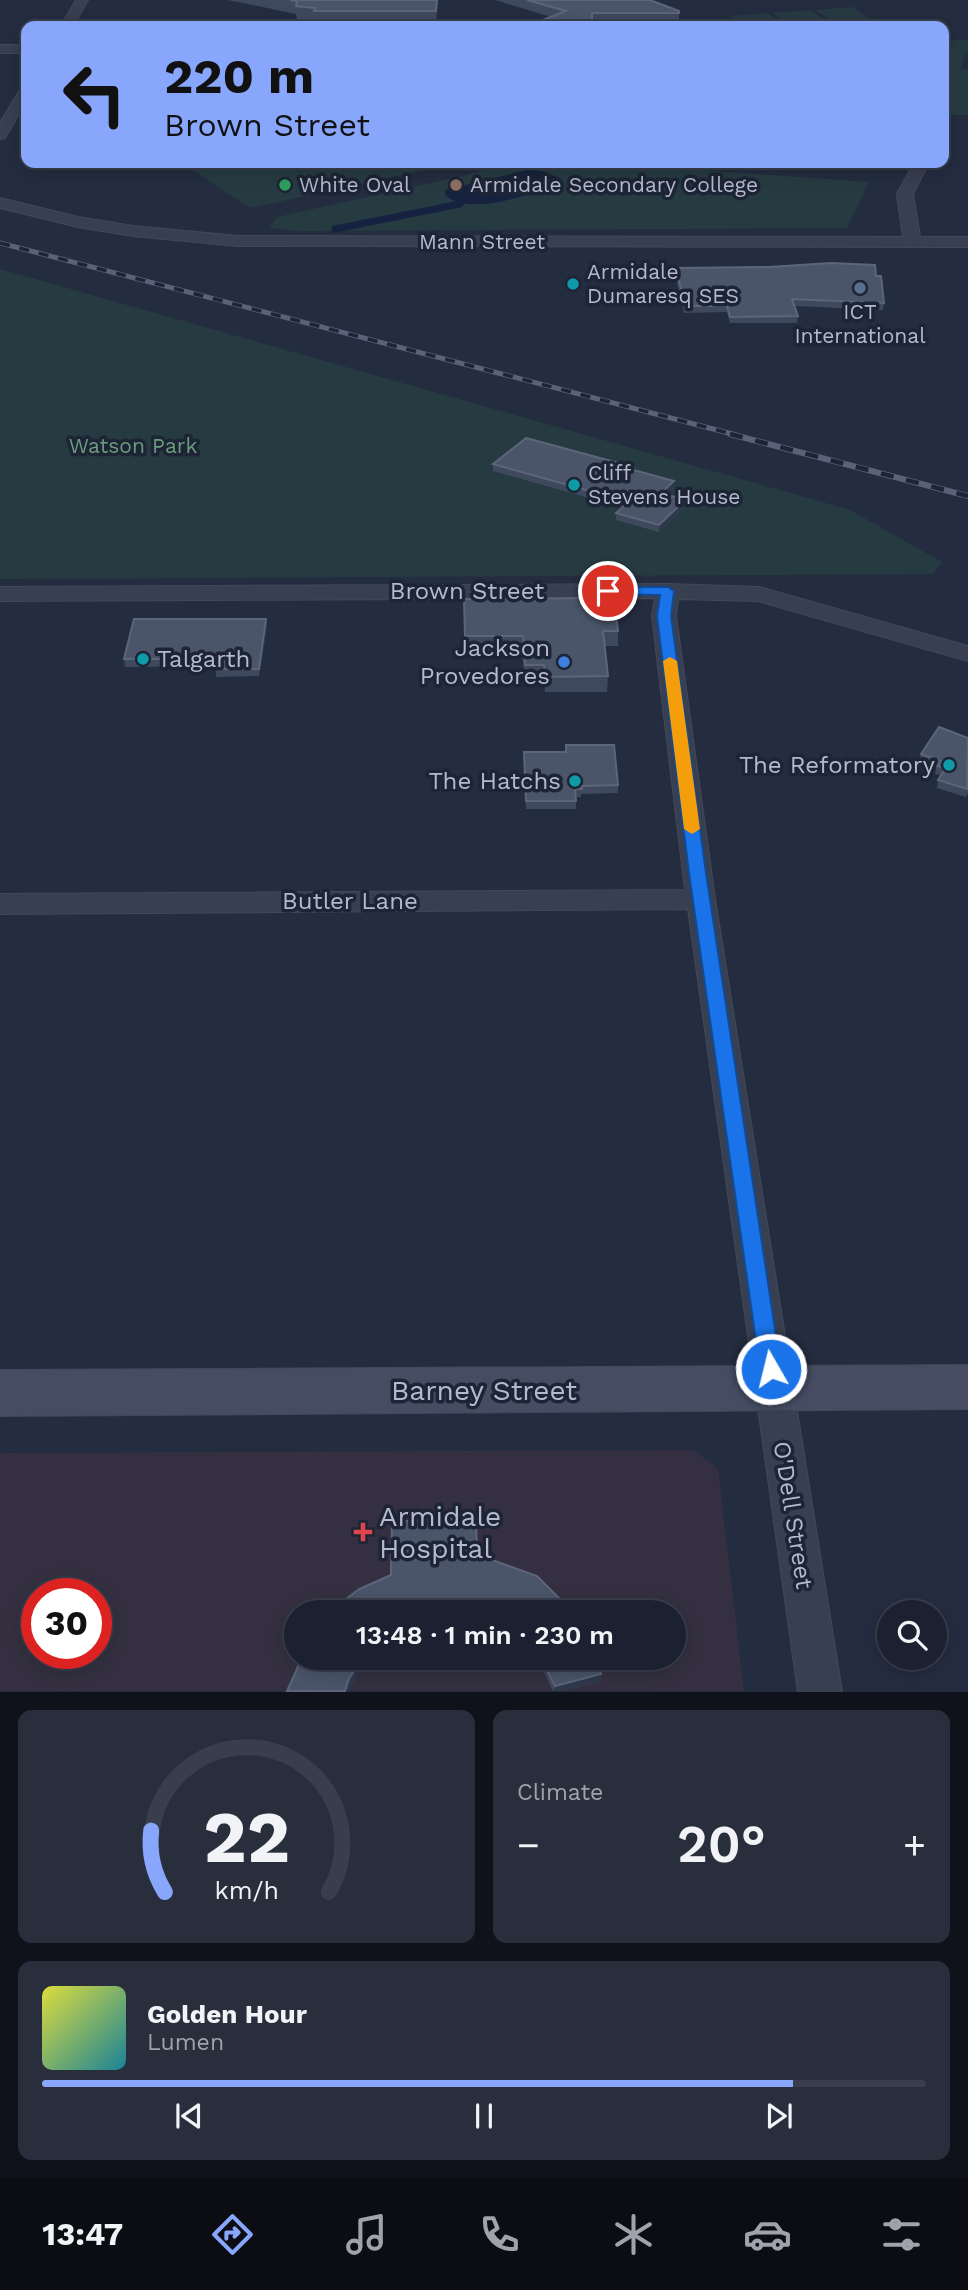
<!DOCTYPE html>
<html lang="en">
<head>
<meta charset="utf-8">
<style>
  :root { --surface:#1b2130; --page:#282e3c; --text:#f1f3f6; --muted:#a0a3ab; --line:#393e4c; --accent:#88a6fc }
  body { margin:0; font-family:"Work Sans",sans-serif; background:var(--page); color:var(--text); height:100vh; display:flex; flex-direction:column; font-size:26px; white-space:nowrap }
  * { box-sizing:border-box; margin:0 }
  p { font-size:23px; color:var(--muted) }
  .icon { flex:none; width:38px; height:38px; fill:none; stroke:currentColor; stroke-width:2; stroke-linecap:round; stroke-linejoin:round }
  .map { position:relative; height:1692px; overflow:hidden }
  .details { display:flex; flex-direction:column; gap:18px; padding:18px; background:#0f121a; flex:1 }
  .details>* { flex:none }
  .top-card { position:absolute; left:21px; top:21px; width:928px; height:147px; border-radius:14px; box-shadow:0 4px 18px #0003,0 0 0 2px var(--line); background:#88a6fc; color:#111; overflow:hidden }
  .tools { position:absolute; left:877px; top:1600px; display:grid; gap:14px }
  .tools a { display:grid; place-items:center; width:70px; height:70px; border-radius:50%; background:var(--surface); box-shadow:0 4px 18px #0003,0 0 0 2px var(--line); font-size:35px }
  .speed { position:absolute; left:21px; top:1578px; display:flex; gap:14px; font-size:35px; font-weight:700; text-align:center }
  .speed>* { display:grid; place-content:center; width:91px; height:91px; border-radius:50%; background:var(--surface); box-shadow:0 4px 18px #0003,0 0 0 2px var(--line); line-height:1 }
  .speed .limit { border:10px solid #d22; background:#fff; color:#111 }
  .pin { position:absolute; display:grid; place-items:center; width:60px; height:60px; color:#fff; margin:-30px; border:4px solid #fff; border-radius:50%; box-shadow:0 2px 7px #0007 }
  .me { position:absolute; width:77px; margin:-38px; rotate:352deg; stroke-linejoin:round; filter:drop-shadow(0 0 5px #0008) }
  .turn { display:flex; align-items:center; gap:24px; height:147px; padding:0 28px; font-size:32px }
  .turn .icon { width:91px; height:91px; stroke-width:2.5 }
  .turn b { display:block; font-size:49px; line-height:60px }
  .big { font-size:52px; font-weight:600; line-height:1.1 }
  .details .card { flex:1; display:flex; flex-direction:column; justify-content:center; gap:10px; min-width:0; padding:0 24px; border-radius:14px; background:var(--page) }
  .details .dial { align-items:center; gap:0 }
  .dial svg { height:182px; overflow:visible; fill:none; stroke:var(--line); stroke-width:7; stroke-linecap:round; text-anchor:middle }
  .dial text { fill:var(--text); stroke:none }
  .song { display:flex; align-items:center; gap:21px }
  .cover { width:84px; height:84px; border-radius:10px; background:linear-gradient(135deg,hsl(60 70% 55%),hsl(190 70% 35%)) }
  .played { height:7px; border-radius:4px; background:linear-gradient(90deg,var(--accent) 85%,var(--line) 85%) }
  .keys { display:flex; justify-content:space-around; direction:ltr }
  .heat { display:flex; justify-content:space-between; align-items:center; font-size:38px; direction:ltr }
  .details .tiles { flex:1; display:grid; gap:18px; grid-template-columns:1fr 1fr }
  .card:last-child { grid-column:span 2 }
  .trip { position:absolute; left:284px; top:1600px; width:402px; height:70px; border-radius:35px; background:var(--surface); box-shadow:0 4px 18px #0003,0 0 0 2px var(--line); font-weight:600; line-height:70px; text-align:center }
  .dock { display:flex; height:112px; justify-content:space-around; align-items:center; background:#0b0d13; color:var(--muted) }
  .dock .icon { width:49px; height:49px }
  .dock .active { color:var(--accent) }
  .dock b { font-size:32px; color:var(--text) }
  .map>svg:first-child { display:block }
  .medical { fill:#343041; fill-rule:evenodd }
  .green { fill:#263b41 }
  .water { fill:#16223f }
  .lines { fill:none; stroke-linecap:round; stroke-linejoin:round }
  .stream { stroke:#16223f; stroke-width:7 }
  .street-casing { stroke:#414859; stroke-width:2 }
  .secondary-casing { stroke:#414859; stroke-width:2 }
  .street { fill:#383f50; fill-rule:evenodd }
  .secondary { fill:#464d63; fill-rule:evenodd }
  .rail-far1-casing { stroke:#5a6277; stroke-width:5 }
  .rail-casing { stroke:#5a6277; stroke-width:6 }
  .rail-far1 { stroke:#1d2435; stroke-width:3.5; stroke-dasharray:10; stroke-linecap:butt }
  .rail { stroke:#1d2435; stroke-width:4.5; stroke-dasharray:13; stroke-linecap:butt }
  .wall { fill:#3f495e }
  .shaded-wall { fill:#2f384d }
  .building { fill:#4b556a; stroke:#5c6579; stroke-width:2 }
  .route { fill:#1a73e8; stroke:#114b97; stroke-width:2 }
  .slow { fill:#f59e0b }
  .leisure-dot { fill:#2e9e5b; stroke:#1d2435; stroke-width:2.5 }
  .education-dot { fill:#8d6e63; stroke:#1d2435; stroke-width:2.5 }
  .culture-dot { fill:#0f9aa8; stroke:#1d2435; stroke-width:2.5 }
  .service-dot { fill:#5c6f8a; stroke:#1d2435; stroke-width:2.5 }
  .shop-dot { fill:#3f7fe0; stroke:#1d2435; stroke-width:2.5 }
  .health-dot { fill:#e0444e; stroke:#1d2435; stroke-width:2.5 }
  .labels { text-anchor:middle; stroke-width:7; stroke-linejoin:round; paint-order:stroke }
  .far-poi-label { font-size:21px; fill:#b4bacb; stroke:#1d2435; text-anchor:start }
  .far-street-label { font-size:21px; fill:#b4bacb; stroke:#1d2435 }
  .far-park-label { font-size:21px; fill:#6b9c7c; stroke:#1d2435 }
  .street-label { font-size:24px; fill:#b4bacb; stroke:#1d2435 }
  .poi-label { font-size:24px; fill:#b4bacb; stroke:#1d2435; text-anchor:end }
  .near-street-label { font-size:28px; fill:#b4bacb; stroke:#1d2435 }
  .near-poi-label { font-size:28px; fill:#b4bacb; stroke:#1d2435; text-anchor:start }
</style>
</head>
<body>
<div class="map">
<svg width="968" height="1692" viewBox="0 0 968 1692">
  <rect width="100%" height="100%" fill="#242c40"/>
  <path class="medical" d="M694 1450 718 1469 744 1691H0V1453ZM37 1594H96V1654H37ZM296 1612H674V1657H296Z"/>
  <g class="green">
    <path d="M852 7 881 26H839L815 10Z"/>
    <path d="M810 10 833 26H791L773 13Z"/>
    <path d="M767 13 785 26H743L730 16Z"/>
    <path d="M954 40H968V52L965 53 961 69 968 70V115H943V50Z"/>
    <path d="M182 163H456L250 208Z"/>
    <path d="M507 163H670L673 168 869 182 847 228 301 231 269 228 277 217 462 176Z"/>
    <path d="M0 269 850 510 942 562 932 574 0 579Z"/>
  </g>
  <path class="water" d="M527 170 541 171 560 178C537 195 470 217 445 195V190L454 188Z"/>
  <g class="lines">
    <path class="stream" d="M335 229 460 204"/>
    <g class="street-casing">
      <g id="street">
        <path d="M76 0H88L73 26H61Z"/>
        <rect x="0" y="45" width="26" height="8"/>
        <path d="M26 87V102L5 138 0 139V123L21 88Z"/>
        <path d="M914 163H929L913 194 920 237H968V247L238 246 133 236 78 227 0 208V198L78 217 133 226 238 236 903 237 897 194Z"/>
        <path d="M668 584 759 587 968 646V661L758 601 678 599 676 616 715 899 842 1692H798L688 909 0 914V894L685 890 652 616 655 598 0 601V587Z"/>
      </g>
    </g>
    <g class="secondary-casing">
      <path id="secondary" d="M968 1365V1409L0 1416V1370Z"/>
    </g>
    <use href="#street" class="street"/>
    <use href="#secondary" class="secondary"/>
    <g class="rail-far1-casing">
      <path id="rail-far1" d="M0 243 736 435"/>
    </g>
    <g class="rail-casing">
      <path id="rail" d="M730 434 968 496"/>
    </g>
    <use href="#rail-far1" class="rail-far1"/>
    <use href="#rail" class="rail"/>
  </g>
  <g class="wall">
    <path d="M228 0H438L436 23 315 24V21L297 19 296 14Z"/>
    <path d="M495 0H650L679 11V23H592L551 17Z"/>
    <path d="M676 268 876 276 884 303 883 310 794 306 798 316 797 323H730L727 312 684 313 675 274Z"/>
    <path d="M493 464 622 467 674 481V488L666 495 685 500 684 507 659 532 616 520V513L622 507 493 471Z"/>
    <path d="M464 599 599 605 618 631V646H604L608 676 607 692H545L544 680H525L522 651H465Z"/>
    <path d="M266 619 267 627 259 676 216 677V666L125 667 124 659Z"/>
    <path d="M968 738V793L966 797 937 788 938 780 941 775 935 774 936 768 919 762 921 754Z"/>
    <path d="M566 745 618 785V793L581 794V797H576V809H526L524 752H566Z"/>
    <path d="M532 1657H598L601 1674 600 1682 563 1691H553L542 1668Z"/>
  </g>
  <g class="shaded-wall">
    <path d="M674 481V488L660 501 661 493Z"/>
    <path d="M685 500 684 507 659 532V525Z"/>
    <path d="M266 619 267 627 259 676V669Z"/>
    <path d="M362 1657H370L363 1666 349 1691H345L349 1679Z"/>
    <path d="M601 1674 600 1682 563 1691H554L555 1686Z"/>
  </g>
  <g class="building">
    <path d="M290 0H437L436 11H314L315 8 296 6 297 1Z"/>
    <path d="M527 0H650L679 11V13H592V26H527L566 11Z"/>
    <path d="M831 263 875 265 876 276H881L884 303 792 299 798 316 730 317 727 306H685L676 268 769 267Z"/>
    <path d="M526 438 622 464 619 466 674 481 661 493 685 500 659 525 616 513 629 502 493 464Z"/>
    <path d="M598 598 599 605H615L618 631H603L608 676 545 677 544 665H525L523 636H465L464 599Z"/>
    <path d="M134 619H266L259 669H215L217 659H124Z"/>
    <path d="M939 727 968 738 967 789 938 780 946 768 937 766 941 761 921 754Z"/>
    <path d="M566 745H614L618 785 582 786V789H575L576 801H526L524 752H566Z"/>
    <path d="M475 1517 478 1555 537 1576 573 1612H329L359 1589 391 1575 392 1522Z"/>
    <path d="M301 1657H362L349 1679 345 1691H287L297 1669Z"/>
    <path d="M540 1657H598L601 1674 555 1686Z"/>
  </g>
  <path class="route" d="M608 587H668L674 591 671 616 706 873 781 1369 778 1376 771 1379 763 1376 760 1369 689 873 657 616 660 595 603 594 601 591Z"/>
  <path class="slow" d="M670 657 677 661 700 829 692 834 684 829 663 661Z"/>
  <circle class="leisure-dot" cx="285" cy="185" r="7"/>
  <circle class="education-dot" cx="456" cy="185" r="7"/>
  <g class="culture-dot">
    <circle cx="573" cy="284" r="7"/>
    <circle cx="574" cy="485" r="7"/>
    <circle cx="143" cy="659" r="7"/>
    <circle cx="949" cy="765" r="7"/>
    <circle cx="575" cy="781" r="7"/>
  </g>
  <circle class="service-dot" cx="860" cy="288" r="7"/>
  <circle class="shop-dot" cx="564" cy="662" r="7"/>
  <path class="health-dot" d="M359.5 1521.5h7v7h7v7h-7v7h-7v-7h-7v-7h7z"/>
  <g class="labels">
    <g class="far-poi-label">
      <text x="299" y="192">White Oval</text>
      <text x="470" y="192">Armidale Secondary College</text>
      <text x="587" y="279">Armidale<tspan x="587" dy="24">Dumaresq SES</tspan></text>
      <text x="860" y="319" text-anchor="middle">ICT<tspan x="860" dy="24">International</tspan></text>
      <text x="588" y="480">Cliff<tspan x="588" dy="24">Stevens House</tspan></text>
    </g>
    <g class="far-street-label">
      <text x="482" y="249">Mann Street</text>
    </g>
    <g class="far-park-label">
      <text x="133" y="453">Watson Park</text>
    </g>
    <g class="street-label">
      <text x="467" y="599">Brown Street</text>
      <text x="350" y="909">Butler Lane</text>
      <text transform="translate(793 1515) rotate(81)" y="8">O'Dell Street</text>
    </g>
    <g class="poi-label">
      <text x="550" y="656">Jackson<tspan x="550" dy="28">Provedores</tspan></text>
      <text x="157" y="667" text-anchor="start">Talgarth</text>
      <text x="935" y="773">The Reformatory</text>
      <text x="561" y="789">The Hatchs</text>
    </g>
    <g class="near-street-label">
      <text x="484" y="1400">Barney Street</text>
    </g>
    <g class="near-poi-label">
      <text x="379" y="1526">Armidale<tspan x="379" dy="32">Hospital</tspan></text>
    </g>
  </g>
</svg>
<div class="tools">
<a><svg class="icon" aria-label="search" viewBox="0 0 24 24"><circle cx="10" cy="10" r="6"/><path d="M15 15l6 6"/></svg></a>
</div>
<div class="speed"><div class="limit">30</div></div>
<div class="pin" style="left:608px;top:591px;background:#d93025"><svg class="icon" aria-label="arrive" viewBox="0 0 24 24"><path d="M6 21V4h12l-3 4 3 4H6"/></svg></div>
<svg class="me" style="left:771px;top:1369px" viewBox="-20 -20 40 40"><circle r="17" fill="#1a73e8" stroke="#fff" stroke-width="3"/><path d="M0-11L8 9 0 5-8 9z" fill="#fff"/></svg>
<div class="trip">13:48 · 1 min · 230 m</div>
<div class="top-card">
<div class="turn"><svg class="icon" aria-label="left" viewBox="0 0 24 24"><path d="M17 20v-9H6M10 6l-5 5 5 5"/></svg><div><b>220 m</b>Brown Street</div></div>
</div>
</div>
<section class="details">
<div class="tiles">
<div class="card dial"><svg viewBox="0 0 100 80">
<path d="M14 69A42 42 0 1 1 86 69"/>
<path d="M14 69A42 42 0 0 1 8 42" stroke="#88a6fc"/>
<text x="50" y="56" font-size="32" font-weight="700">22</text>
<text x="50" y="72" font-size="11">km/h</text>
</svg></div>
<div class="card"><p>Climate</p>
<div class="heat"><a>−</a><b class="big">20°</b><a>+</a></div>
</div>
<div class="card">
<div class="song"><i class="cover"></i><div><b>Golden Hour</b><p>Lumen</p></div></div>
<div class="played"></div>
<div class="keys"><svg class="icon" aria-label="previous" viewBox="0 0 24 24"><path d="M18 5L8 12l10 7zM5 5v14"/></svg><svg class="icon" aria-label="pause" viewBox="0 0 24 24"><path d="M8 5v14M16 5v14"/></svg><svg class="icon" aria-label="next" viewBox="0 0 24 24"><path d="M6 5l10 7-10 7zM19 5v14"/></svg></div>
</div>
</div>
</section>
<nav class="dock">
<b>13:47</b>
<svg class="icon active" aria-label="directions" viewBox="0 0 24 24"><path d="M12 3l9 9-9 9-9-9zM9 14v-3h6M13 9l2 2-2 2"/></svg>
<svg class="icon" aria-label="music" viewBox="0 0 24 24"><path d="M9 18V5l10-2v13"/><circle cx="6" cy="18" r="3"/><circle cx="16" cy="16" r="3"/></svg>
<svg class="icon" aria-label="phone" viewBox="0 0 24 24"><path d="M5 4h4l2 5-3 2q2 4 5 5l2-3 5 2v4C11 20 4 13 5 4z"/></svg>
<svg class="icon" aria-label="climate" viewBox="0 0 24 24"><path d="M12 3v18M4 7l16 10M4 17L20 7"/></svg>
<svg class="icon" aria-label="car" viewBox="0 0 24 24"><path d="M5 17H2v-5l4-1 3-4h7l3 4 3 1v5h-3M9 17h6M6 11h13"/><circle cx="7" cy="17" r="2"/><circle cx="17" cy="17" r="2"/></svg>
<svg class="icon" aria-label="filters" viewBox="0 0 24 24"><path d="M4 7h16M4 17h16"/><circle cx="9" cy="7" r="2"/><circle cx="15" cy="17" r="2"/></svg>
</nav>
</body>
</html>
